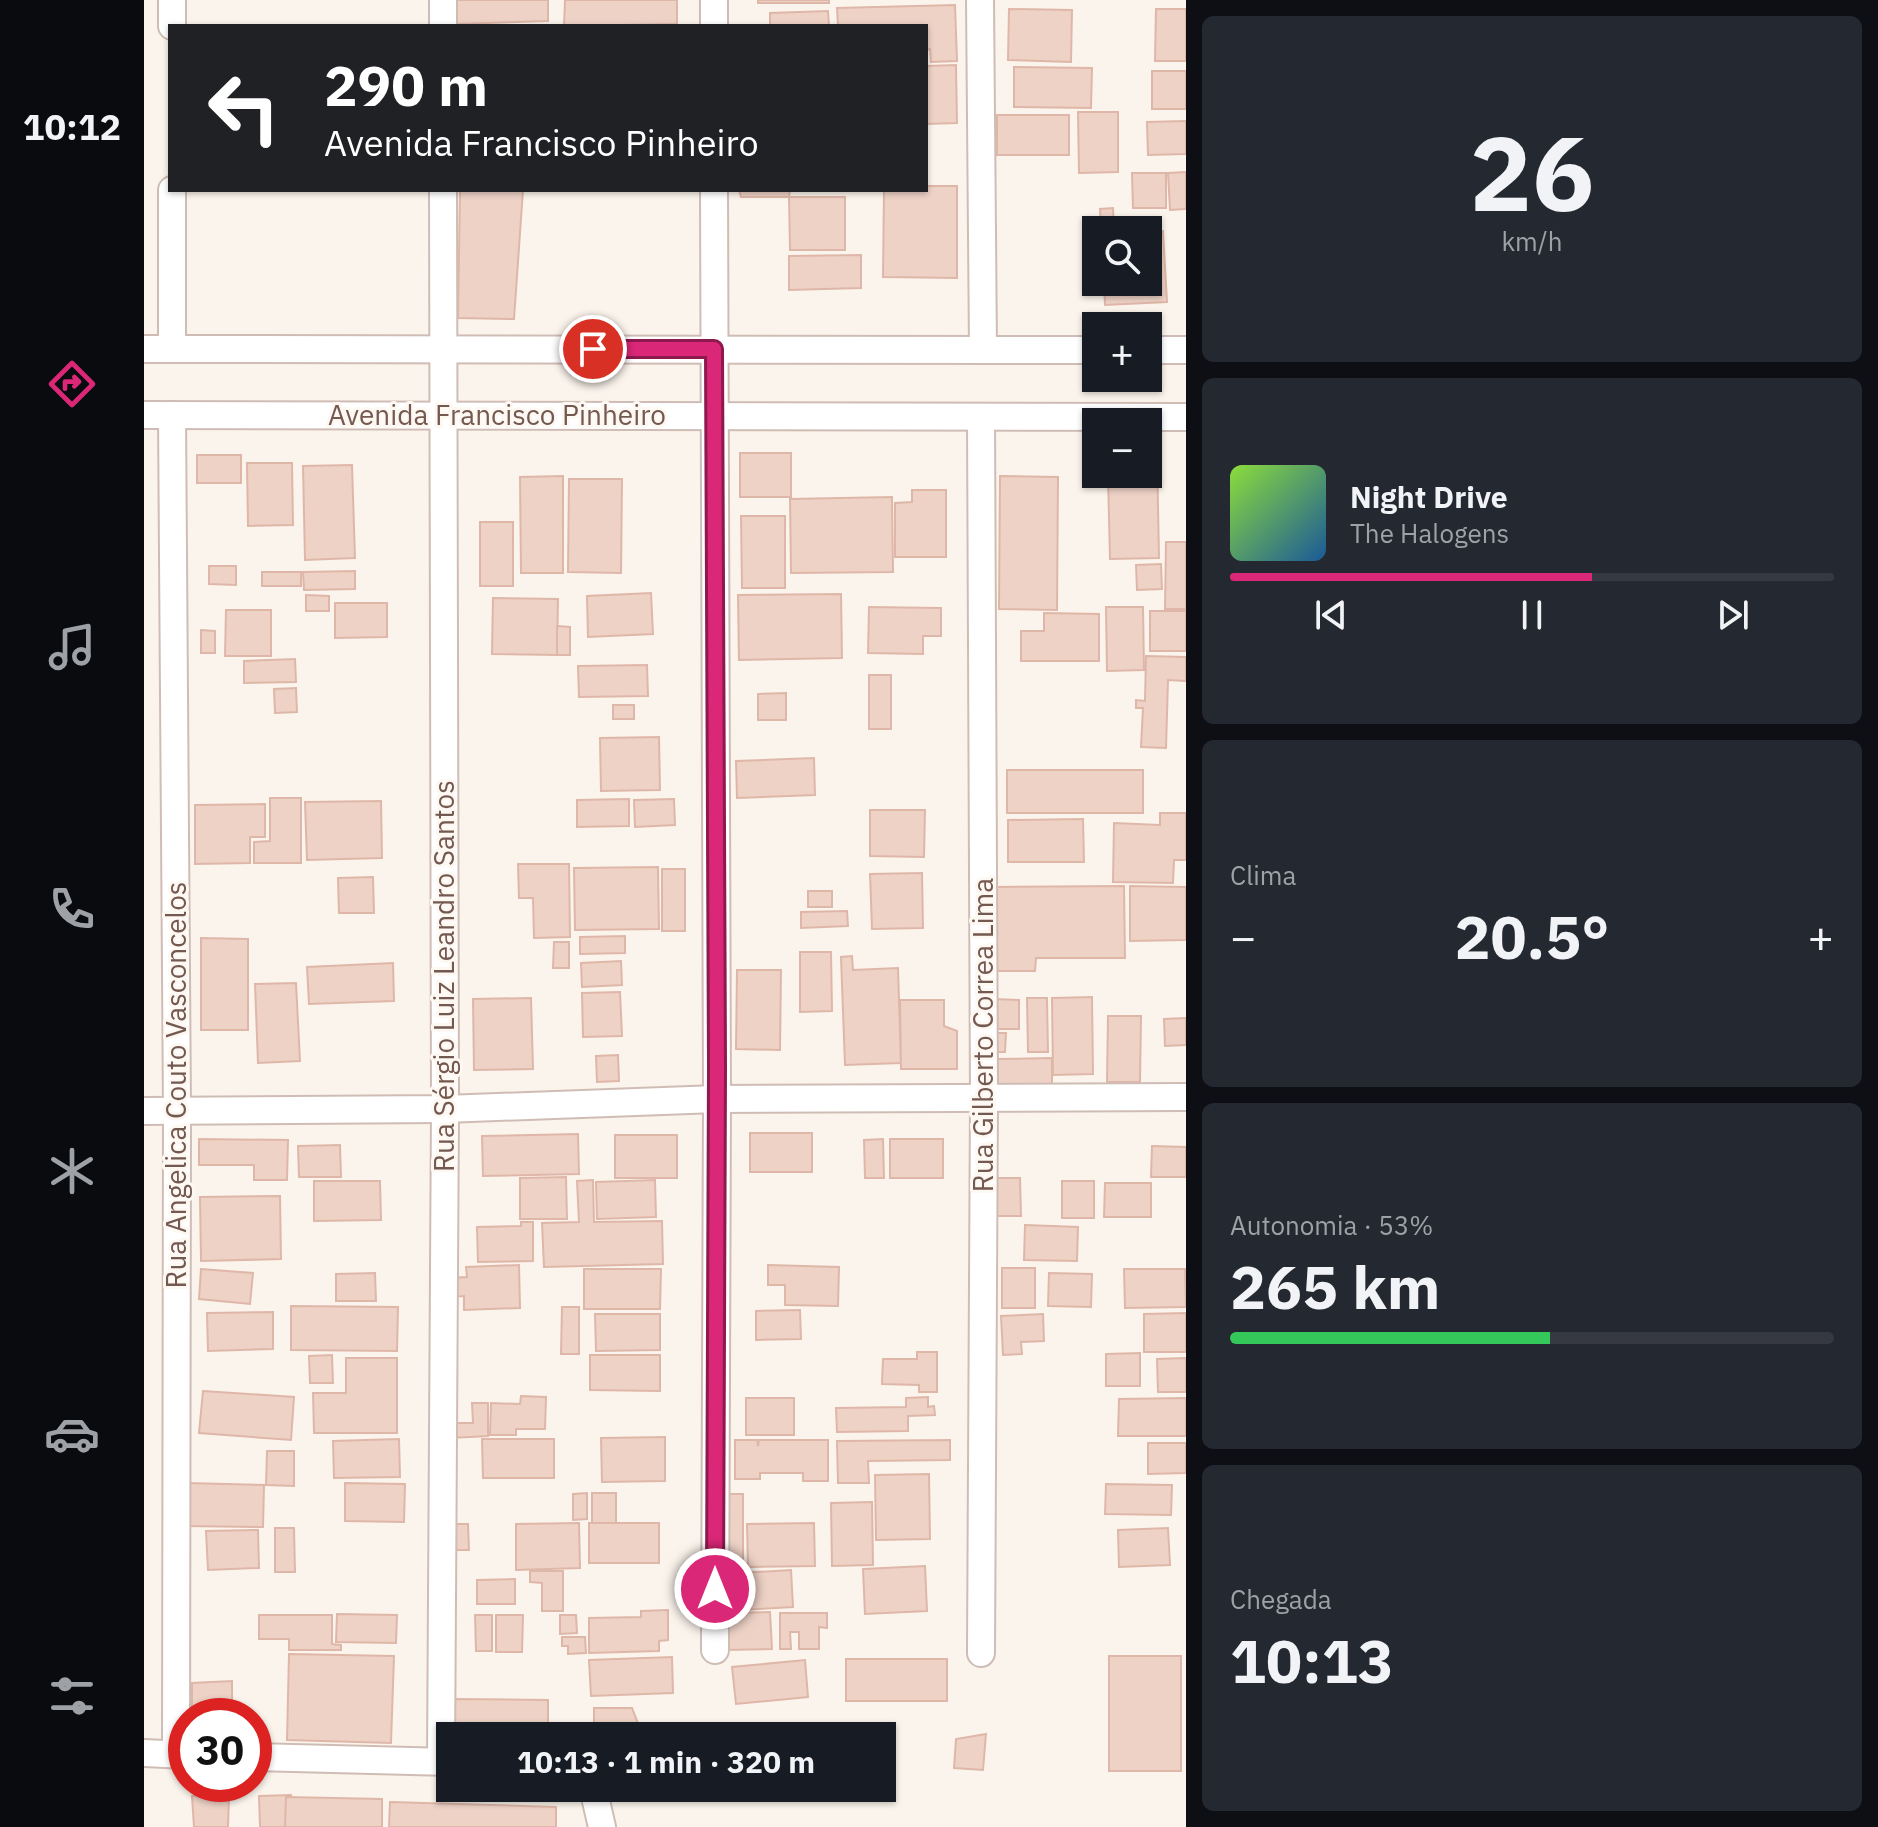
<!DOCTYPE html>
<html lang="pt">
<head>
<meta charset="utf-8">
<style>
  :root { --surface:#171b24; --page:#242831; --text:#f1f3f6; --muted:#9ea1a6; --line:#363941; --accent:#db2777 }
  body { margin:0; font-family:"IBM Plex Sans",sans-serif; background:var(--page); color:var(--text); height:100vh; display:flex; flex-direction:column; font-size:30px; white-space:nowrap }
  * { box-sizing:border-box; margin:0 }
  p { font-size:26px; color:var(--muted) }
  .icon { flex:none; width:44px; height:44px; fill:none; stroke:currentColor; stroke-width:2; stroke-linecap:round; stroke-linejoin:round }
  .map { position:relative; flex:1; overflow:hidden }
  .details { display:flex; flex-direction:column; gap:16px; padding:16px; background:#0d0f14; width:692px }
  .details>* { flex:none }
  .guide { position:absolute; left:24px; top:24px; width:760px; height:168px; border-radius:0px; box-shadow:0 2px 6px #0004; background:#202124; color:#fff; overflow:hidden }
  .tools { position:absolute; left:938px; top:216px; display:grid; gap:16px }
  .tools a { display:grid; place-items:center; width:80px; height:80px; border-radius:0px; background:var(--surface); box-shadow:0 2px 6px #0004; font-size:40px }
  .speed { position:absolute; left:24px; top:1698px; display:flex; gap:16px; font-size:40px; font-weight:700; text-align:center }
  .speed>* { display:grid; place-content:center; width:104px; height:104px; border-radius:50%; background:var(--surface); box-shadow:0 2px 6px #0004; line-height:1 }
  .speed .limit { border:12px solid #d22; background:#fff; color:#111 }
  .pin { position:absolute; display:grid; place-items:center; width:68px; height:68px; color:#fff; margin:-34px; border:4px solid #fff; border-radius:50%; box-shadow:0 2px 8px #0007 }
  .me { position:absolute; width:88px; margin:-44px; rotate:0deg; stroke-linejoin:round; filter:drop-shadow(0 0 6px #0008) }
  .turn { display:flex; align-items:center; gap:28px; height:168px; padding:0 24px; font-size:36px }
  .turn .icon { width:104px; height:104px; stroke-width:2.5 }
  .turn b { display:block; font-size:56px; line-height:68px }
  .big { font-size:60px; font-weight:700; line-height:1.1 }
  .details .card { flex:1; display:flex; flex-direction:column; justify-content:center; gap:12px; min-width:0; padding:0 28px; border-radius:12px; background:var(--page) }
  .details .dial { align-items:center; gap:0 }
  .dial b { font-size:104px; line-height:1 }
  .song { display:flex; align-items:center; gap:24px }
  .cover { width:96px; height:96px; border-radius:12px; background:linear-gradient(135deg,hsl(90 70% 55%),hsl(210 70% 35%)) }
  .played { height:8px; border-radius:4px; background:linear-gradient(90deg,var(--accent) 60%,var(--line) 60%) }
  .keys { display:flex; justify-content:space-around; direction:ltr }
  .heat { display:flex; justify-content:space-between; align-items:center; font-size:44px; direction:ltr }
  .charge { height:12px; border-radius:6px; background:linear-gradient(90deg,#34c759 53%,var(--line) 0) }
  .trip { position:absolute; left:292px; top:1722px; width:460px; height:80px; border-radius:0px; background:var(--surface); box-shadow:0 2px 6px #0004; font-weight:700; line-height:80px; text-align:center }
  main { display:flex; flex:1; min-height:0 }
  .tab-bar { display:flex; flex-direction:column; width:144px; justify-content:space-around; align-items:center; background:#090b0e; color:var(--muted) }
  .tab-bar .icon { width:56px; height:56px }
  .tab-bar .active { color:var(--accent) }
  .tab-bar b { font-size:36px; color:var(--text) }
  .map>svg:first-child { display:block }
  .building { fill:#eed2c6; stroke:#dfb7a8; stroke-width:2 }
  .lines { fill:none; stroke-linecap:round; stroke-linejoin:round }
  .street-casing { stroke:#cfbdb5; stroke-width:30 }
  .street { stroke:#fff; stroke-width:26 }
  .route-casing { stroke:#8e194d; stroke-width:20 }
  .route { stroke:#db2777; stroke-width:14 }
  .labels { text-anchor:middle; stroke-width:6; stroke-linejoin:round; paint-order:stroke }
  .street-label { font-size:28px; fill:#745951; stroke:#fef8f3 }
</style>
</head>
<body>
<main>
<nav class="tab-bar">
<b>10:12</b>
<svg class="icon active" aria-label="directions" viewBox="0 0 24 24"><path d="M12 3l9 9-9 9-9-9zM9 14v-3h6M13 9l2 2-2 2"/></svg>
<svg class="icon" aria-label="music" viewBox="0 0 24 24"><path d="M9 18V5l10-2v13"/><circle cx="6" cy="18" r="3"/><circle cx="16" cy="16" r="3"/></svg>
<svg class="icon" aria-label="phone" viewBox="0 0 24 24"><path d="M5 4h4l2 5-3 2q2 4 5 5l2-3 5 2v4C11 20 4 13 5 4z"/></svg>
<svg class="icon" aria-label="climate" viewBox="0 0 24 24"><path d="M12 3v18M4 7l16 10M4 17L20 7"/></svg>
<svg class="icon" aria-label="car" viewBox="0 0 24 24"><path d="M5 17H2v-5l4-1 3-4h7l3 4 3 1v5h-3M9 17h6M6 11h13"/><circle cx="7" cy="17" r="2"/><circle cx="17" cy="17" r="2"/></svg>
<svg class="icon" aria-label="filters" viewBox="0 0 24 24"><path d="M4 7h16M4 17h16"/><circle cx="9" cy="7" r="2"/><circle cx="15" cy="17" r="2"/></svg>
</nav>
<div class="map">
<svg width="1042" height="1827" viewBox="0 0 1042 1827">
  <rect width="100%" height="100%" fill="#fbf4ec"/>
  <g class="building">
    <path d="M313 0H404V21L313 24Z"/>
    <path d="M421 0H533V24L420 26Z"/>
    <rect x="614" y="0" width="71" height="3"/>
    <path d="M811 5 813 61 787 62 786 49 782 50V26H694L693 8Z"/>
    <path d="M865 9 928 10 927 62 864 60Z"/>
    <path d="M1012 9H1042V61H1011Z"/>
    <path d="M684 11 685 26H626V13Z"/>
    <path d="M812 65 813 123 782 124V66Z"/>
    <path d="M870 67 948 68 947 108 870 107Z"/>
    <rect x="1008" y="71" width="34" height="38"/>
    <path d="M934 112H974V172L935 173Z"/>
    <rect x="853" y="115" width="72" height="40"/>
    <path d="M1042 121V154L1004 155 1003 122Z"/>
    <path d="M1042 172V209L1026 210 1024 173Z"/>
    <path d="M988 173H1022V208H989Z"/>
    <path d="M782 186H813V278L739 277 740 190H782Z"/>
    <path d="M316 190H379L370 319 314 318Z"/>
    <path d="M595 190H646L645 197H597Z"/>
    <path d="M645 197H701V250H646Z"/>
    <path d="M969 208 970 230H957L956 209Z"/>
    <path d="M1019 231 1023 302 961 305 960 282H1004V232Z"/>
    <path d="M717 255V288L645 290V256Z"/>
    <rect x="596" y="453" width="51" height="44"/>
    <path d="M1004 454H1013L1015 558 966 559 964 476 1004 474Z"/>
    <rect x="53" y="455" width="44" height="28"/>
    <path d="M103 463H148L149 525 104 526Z"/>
    <path d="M208 465 211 558 161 560 159 466Z"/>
    <path d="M419 476V573H377L376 477Z"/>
    <path d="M856 476 914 477 913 610 855 609Z"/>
    <path d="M425 479H478L477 573 424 572Z"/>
    <path d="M768 490H802V557H751V503L768 502Z"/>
    <path d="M748 497 749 572 647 573 646 499Z"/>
    <path d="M597 516H641V588H598Z"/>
    <rect x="336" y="522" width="33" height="64"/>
    <path d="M1022 542H1042V609H1021Z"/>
    <path d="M1017 564 1018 589 993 590 992 565Z"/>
    <path d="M65 566H92V585L65 584Z"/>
    <path d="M211 571V589L160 590 159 572Z"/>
    <rect x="118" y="572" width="39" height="14"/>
    <path d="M507 593 509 634 444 637 443 596Z"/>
    <path d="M697 594 698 658 595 660 594 595Z"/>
    <path d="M162 595 185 596V611H162Z"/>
    <path d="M349 598 414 599 413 655 348 654Z"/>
    <path d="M191 603H243V637L191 638Z"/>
    <path d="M725 607 797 608V636H779V654L724 653Z"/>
    <path d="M962 607H999L1000 670 963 671Z"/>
    <path d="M82 610H127V656H81Z"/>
    <rect x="1006" y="611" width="36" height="40"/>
    <path d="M900 613 955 614V661H877V631H900Z"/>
    <path d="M413 626 426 627V655H413Z"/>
    <path d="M57 630 71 631V653H57Z"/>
    <path d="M1002 656 1042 657V681L1024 680 1022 748 997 747 999 708H992V700L1001 701Z"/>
    <path d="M151 659 152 682 100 683V661Z"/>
    <path d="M503 665 504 696 435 697 434 666Z"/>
    <rect x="725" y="675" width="22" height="54"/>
    <path d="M152 688 153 712 131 713 130 689Z"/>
    <path d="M642 693V720H614V694Z"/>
    <rect x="469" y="705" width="21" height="14"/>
    <path d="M515 737 516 790 457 791 456 738Z"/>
    <path d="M670 758 671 795 593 798 592 761Z"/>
    <rect x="863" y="770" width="136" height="43"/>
    <path d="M126 798H157V863H110V842L126 841Z"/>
    <path d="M485 799V826L433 827V800Z"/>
    <path d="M530 799 531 825 491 827 490 800Z"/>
    <path d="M237 801 238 858 163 860 161 802Z"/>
    <path d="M121 804V837H106V863L51 864V805Z"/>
    <path d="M726 810H781L780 857 726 856Z"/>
    <path d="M1016 813H1042V860H1030L1029 883 969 882 970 823 1016 825Z"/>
    <path d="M939 819 940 862H864V820Z"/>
    <path d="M374 864H425L426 937 390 938 389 898H375Z"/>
    <path d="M514 867 515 929 431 930 430 868Z"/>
    <rect x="518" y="869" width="23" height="62"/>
    <path d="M778 873 779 928 728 929 726 874Z"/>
    <path d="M229 877 230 913H195L194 878Z"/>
    <path d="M980 886 981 958H892L891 971H852V887Z"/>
    <path d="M986 886 1042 887V940L986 941Z"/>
    <rect x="664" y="891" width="24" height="16"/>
    <path d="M703 911 704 926 657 928V912Z"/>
    <path d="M481 936V953L436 954V937Z"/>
    <path d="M57 938 104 939V1030H57Z"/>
    <path d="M410 942H425V968H409Z"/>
    <path d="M656 952H687L688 1011 656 1012Z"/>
    <path d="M708 956 709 970 754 968 757 1063 701 1065 697 957Z"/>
    <path d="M477 961 478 985 438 987 437 963Z"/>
    <path d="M249 963 250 1001 165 1004 163 967Z"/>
    <path d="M593 970H637L636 1050 592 1049Z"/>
    <path d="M152 983 156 1061 114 1063 111 984Z"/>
    <path d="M476 992 478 1036 439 1037 438 993Z"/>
    <path d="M948 997 949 1074 909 1075 908 998Z"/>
    <path d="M387 998 389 1069 330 1070 329 999Z"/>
    <path d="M883 998H903L904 1052H884Z"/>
    <path d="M851 999 875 1000V1029H850Z"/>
    <path d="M756 1000H800V1026L813 1031V1069H757Z"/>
    <path d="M964 1016H997L996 1082H963Z"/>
    <path d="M1042 1018V1045L1021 1046 1020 1019Z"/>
    <path d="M848 1033H862L861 1052H848Z"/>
    <path d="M474 1055 475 1081 453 1082 452 1056Z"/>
    <path d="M908 1058V1085L854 1086V1059Z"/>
    <rect x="606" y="1133" width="62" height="39"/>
    <path d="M434 1134 435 1174 339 1176 338 1136Z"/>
    <rect x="471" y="1135" width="62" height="43"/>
    <path d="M55 1139 144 1140 143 1180H110V1165H55Z"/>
    <path d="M739 1139 740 1178H721L720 1140Z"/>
    <rect x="746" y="1139" width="53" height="39"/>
    <path d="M196 1145 197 1177H155L154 1146Z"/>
    <path d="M1008 1146 1042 1147V1177H1007Z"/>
    <path d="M422 1177 423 1219H376V1178Z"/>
    <path d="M849 1178H876L877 1216H850Z"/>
    <path d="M449 1180 450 1222 518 1221 519 1264 400 1267 398 1223 435 1222 433 1181Z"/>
    <path d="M511 1180 512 1217 453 1219 452 1182Z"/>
    <path d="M170 1181H236L237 1220 170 1221Z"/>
    <rect x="918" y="1181" width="32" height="37"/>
    <path d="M961 1183H1007V1217H960Z"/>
    <path d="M136 1196 137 1259 57 1261 56 1197Z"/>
    <path d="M377 1222H389V1261L334 1262 333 1227 377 1226Z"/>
    <path d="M881 1225 934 1227 933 1261 880 1260Z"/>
    <path d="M375 1265 376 1308 320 1310V1296L306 1297V1278L323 1277 322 1267Z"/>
    <path d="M624 1265 695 1267 694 1306 641 1305V1285H624Z"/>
    <rect x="858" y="1268" width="33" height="40"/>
    <path d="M57 1269 109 1273 106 1304 55 1299Z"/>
    <path d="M440 1269H517L516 1309H440Z"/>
    <path d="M980 1269H1041L1042 1307 981 1308Z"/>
    <path d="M231 1273 232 1301H192V1274Z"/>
    <path d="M905 1273 948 1274 947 1307 904 1306Z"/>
    <path d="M147 1306 254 1307 253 1351 147 1350Z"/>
    <path d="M418 1307H435V1354H417Z"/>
    <path d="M656 1310 657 1339 612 1340V1311Z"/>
    <path d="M129 1312V1349L64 1351 63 1313Z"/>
    <path d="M1042 1313V1352H1000V1314Z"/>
    <path d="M451 1314H516V1350L452 1351Z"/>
    <path d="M899 1314 900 1341 877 1342 878 1354 859 1355 857 1316Z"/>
    <path d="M773 1352H793V1392H775V1385L738 1384 739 1359H773Z"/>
    <path d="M996 1353V1386H962V1354Z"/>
    <path d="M188 1355 189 1383H166L165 1356Z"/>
    <path d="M446 1355H516V1391L446 1390Z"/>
    <path d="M202 1358H253V1433H170L169 1393H202Z"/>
    <path d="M1042 1358V1392H1014L1013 1359Z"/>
    <path d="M59 1391 150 1397 147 1440 55 1433Z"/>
    <path d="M377 1396 402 1397 401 1429H372V1435H346L347 1403 376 1404Z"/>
    <path d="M784 1397V1407L790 1406 791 1415 764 1416V1431L693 1432 692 1408 762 1407V1398Z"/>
    <rect x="602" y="1398" width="48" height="37"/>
    <path d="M1042 1398V1436H974L975 1399Z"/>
    <path d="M328 1403H344V1436L307 1438V1423H329Z"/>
    <path d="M521 1437V1481L458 1482 457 1438Z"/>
    <path d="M255 1439 256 1477 190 1478 189 1441Z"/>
    <path d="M338 1439H410V1478H339Z"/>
    <path d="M591 1440H613L614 1446 615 1440H684V1481H659V1473H616V1479H591Z"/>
    <path d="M806 1440V1460L724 1461 725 1483H694L693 1441Z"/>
    <path d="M1004 1443H1042V1473L1004 1474Z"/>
    <path d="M123 1451H150V1486L122 1485Z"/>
    <path d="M785 1474 786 1539 732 1540 731 1475Z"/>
    <path d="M42 1483 120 1485 119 1527 41 1526Z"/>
    <path d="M201 1483 261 1484 260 1522 201 1521Z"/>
    <path d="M962 1484 1028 1485 1027 1515 961 1514Z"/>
    <path d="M443 1493V1519L429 1520V1494Z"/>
    <rect x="448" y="1493" width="24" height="30"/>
    <path d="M580 1494H599V1566L580 1565Z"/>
    <path d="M728 1502 729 1565 688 1566 687 1503Z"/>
    <path d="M435 1523 436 1568 372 1570V1524Z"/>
    <rect x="445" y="1523" width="70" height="40"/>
    <path d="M670 1523 671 1566 604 1567 603 1524Z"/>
    <path d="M306 1524H324L325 1550H307Z"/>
    <path d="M131 1528H150L151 1572H131Z"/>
    <path d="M1024 1528 1026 1565 975 1567 974 1530Z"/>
    <path d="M114 1530 115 1568 64 1570 62 1531Z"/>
    <path d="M781 1566 783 1611 721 1614 719 1569Z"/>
    <path d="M647 1570 649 1607 596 1610 594 1573Z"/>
    <path d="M386 1571H419V1611H398V1583L386 1582Z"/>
    <path d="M371 1579V1604H333V1580Z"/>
    <path d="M524 1610V1640L515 1641V1651L445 1653V1618L497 1617V1611Z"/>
    <path d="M626 1612 628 1649 581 1650 579 1613Z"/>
    <path d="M636 1613H683V1628L675 1627V1649H655V1632H646L647 1649H636Z"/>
    <path d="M193 1614 253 1615 252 1643 192 1642Z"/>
    <path d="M115 1615H188V1644L197 1645V1650H145V1639H115Z"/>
    <path d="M331 1615H348V1651H332Z"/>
    <path d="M352 1615H379L378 1652H352Z"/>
    <path d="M416 1615H432L433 1633 416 1634Z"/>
    <path d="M418 1637H441L442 1653 424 1654V1646H418Z"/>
    <path d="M145 1654 250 1656 247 1743 143 1740Z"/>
    <rect x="965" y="1656" width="72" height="115"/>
    <path d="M528 1657 529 1693 447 1696 445 1660Z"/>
    <rect x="702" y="1659" width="101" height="42"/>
    <path d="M661 1660 664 1697 592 1704 588 1667Z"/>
    <path d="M88 1681V1716H48V1683Z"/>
    <path d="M308 1699 404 1700V1736H308Z"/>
    <path d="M450 1708H488L499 1736H450Z"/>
    <path d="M842 1734 839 1770 810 1768 812 1739Z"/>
    <path d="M67 1793 85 1795 84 1827H50L48 1796Z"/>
    <path d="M147 1795 149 1827H116L115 1796Z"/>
    <path d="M142 1797 238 1799V1827H141Z"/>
    <path d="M246 1802 412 1807V1827H245Z"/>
  </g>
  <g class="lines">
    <g class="street-casing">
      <g id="street">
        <path d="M28 0V26"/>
        <path d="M570 0V26"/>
        <path d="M836 0 839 350"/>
        <path d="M299 26V0"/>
        <path d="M28 190V349"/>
        <path d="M570 190 573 1099 571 1650"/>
        <path d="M0 349 952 350"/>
        <path d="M1004 350H1042"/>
        <path d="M0 415 1042 417"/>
        <path d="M28 415 33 1111 32 1755"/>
        <path d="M0 1111 301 1109 573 1099 1042 1097"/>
        <path d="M837 1653 840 1099 837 417"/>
        <path d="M0 1753 42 1755"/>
        <path d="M110 1757 306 1762"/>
        <path d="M297 1761 301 1109 299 190"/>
        <path d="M449 1788 458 1827"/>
      </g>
    </g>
    <use href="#street" class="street"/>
  </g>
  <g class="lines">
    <g class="route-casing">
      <path id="route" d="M449 349H570L573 1068 571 1589"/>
    </g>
    <use href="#route" class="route"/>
  </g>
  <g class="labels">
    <g class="street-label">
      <text x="353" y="425">Avenida Francisco Pinheiro</text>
      <text transform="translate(300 976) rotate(-90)" y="10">Rua Sérgio Luiz Leandro Santos</text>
      <text transform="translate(839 1035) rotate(-90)" y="10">Rua Gilberto Correa Lima</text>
      <text transform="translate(32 1085) rotate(-90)" y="10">Rua Angelica Couto Vasconcelos</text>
    </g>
  </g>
</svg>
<div class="tools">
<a><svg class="icon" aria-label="search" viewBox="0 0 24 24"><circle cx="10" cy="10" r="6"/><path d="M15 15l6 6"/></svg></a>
<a>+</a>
<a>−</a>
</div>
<div class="speed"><div class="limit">30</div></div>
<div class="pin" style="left:449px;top:349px;background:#d93025"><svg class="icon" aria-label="arrive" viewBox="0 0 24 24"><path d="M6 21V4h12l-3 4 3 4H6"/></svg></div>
<svg class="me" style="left:571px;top:1589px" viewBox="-20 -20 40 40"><circle r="17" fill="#db2777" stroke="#fff" stroke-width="3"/><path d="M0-11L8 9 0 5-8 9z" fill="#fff"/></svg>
<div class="trip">10:13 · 1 min · 320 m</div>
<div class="guide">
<div class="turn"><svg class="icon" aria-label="left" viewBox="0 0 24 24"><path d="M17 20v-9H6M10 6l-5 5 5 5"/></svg><div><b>290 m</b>Avenida Francisco Pinheiro</div></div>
</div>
</div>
<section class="details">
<div class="card dial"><b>26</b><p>km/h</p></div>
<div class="card">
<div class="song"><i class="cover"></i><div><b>Night Drive</b><p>The Halogens</p></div></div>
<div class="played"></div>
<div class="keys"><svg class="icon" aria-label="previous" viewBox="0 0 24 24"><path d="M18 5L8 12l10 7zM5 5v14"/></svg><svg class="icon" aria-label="pause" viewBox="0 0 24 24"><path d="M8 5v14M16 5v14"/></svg><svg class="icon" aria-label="next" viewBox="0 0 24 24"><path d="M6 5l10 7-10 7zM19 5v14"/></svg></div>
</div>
<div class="card"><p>Clima</p>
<div class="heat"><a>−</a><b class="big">20.5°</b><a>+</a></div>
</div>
<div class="card"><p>Autonomia · 53%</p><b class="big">265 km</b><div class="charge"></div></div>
<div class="card"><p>Chegada</p><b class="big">10:13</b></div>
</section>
</main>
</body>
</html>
